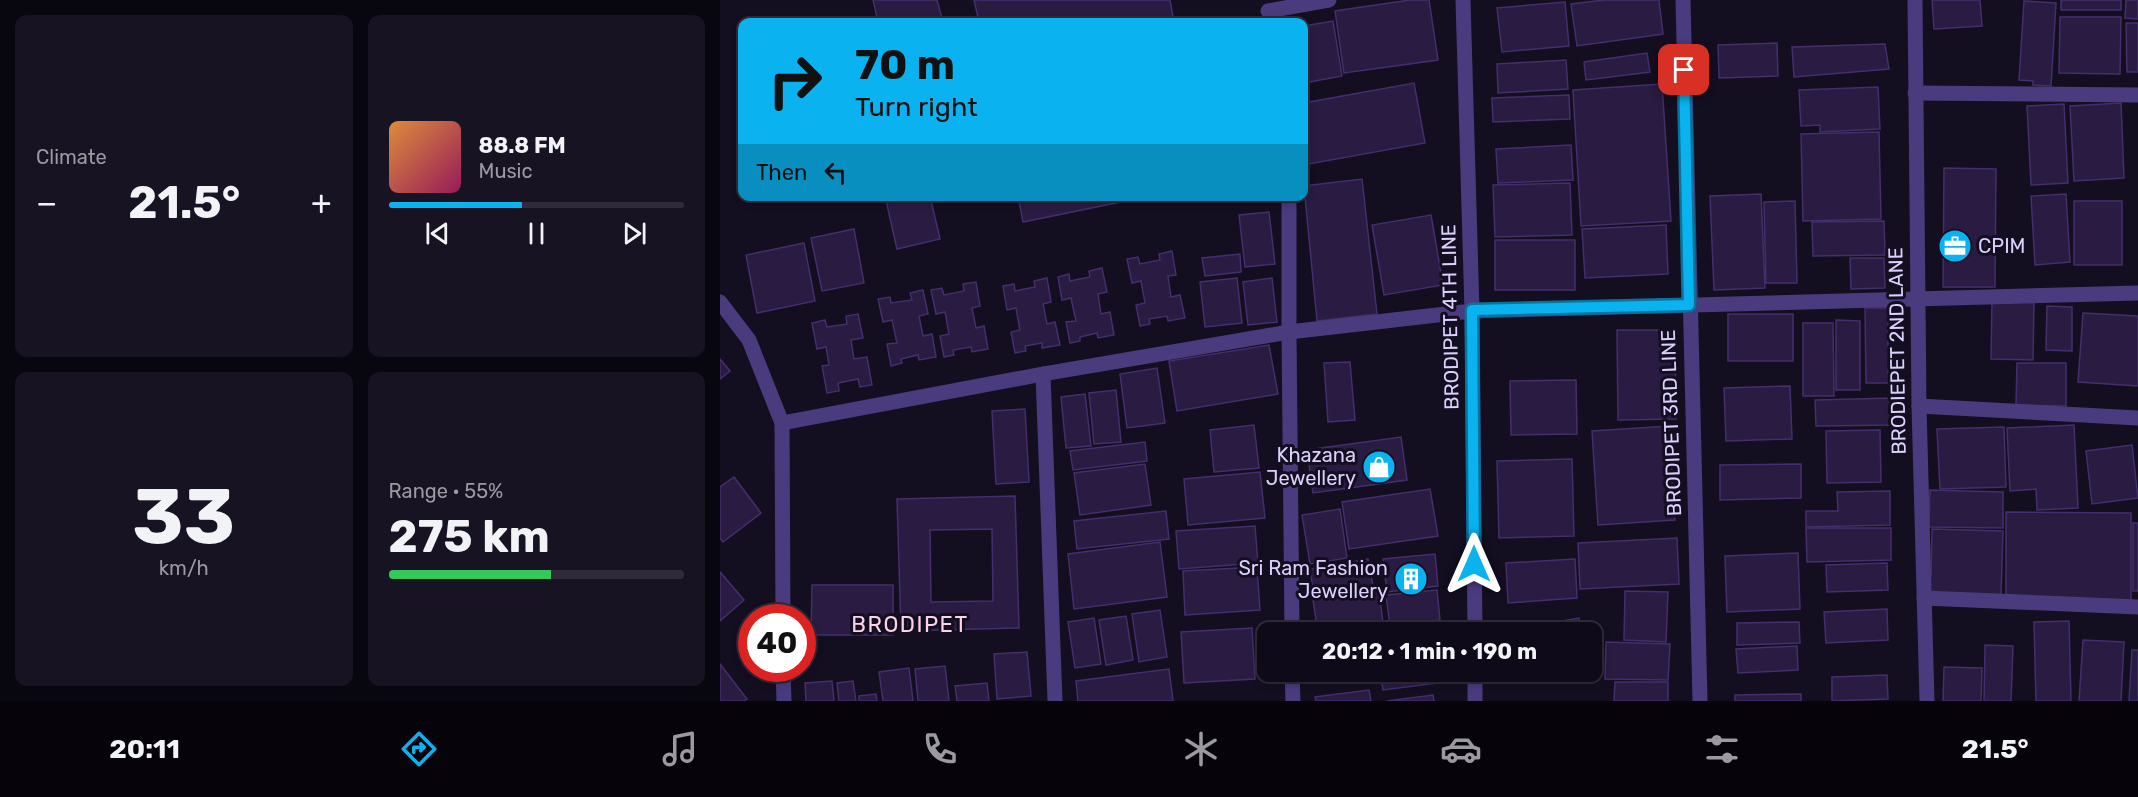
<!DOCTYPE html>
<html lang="en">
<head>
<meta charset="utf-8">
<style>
  :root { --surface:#0f0a19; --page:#181322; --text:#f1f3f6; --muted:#9b9aa2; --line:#2f2b38; --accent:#0ab2ef }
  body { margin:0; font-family:Rubik,sans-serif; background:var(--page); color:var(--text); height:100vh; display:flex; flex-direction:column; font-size:22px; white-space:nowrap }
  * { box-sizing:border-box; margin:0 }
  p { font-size:20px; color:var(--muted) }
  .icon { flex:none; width:33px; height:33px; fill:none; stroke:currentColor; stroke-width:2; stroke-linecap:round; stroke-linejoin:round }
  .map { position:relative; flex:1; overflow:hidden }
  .details { display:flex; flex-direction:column; gap:15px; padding:15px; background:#08060e; width:720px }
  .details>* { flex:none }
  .banner { position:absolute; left:18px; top:18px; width:570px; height:183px; border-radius:12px; box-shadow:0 3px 9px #0003,0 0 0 2px var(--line); background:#0ab2ef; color:#111; overflow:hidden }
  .speed { position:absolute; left:18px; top:604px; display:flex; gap:12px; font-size:30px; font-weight:700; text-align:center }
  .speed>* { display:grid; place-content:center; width:78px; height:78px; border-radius:50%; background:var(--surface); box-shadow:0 3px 9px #0003,0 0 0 2px var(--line); line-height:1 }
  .speed .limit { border:9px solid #d22; background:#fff; color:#111 }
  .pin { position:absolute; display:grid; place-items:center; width:51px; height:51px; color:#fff; margin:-26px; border-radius:12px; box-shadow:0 3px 9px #0006 }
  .me { position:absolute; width:66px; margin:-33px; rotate:0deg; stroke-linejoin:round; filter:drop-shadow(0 0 4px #0008) }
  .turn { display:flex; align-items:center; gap:21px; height:126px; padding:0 18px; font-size:27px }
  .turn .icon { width:78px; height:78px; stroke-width:2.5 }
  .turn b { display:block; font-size:42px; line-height:51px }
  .then { display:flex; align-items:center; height:57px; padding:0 18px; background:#0003; gap:12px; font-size:22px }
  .big { font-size:45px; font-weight:700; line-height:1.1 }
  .details .card { flex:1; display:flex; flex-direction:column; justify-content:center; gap:9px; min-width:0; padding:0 21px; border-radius:12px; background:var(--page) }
  .details .dial { align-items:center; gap:0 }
  .dial b { font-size:78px; line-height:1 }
  .song { display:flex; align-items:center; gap:18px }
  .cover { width:72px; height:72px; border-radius:9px; background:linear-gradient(135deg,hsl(30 70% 55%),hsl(330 70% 35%)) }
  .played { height:6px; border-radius:3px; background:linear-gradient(90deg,var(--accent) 45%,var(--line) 45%) }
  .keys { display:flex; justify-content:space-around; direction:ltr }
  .heat { display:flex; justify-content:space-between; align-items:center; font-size:33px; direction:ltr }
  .charge { height:9px; border-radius:4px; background:linear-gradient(90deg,#34c759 55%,var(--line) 0) }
  .details .tiles { flex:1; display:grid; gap:15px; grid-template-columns:repeat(2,1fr) }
  .trip { position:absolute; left:537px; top:622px; width:345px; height:60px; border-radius:12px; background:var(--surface); box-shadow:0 3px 9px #0003,0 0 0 2px var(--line); font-weight:700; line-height:60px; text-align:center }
  .tab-bar { display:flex; height:96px; justify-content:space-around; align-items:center; background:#06040a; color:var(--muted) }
  .tab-bar .icon { width:42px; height:42px }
  .tab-bar .selected { color:var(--accent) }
  .tab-bar b { font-size:27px; color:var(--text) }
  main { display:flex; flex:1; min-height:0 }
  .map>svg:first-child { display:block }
  .building { fill:#291b41; stroke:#442e6c; stroke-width:1.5; fill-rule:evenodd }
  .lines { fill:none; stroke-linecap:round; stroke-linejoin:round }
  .minor { stroke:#493b7e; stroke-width:15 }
  .tertiary { stroke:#493b7e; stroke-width:15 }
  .route-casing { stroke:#06749b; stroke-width:15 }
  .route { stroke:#0ab2ef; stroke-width:10 }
  .labels { text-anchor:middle; stroke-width:6; stroke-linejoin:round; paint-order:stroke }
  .poi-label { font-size:20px; fill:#dcd0fd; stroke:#140e21; text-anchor:end }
  .street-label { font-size:20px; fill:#dcd0fd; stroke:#140e21 }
  .quarter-label { font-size:22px; letter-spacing:1.5px; fill:#fdd1e6; stroke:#140e21 }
</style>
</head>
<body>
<main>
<section class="details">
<div class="tiles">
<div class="card"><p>Climate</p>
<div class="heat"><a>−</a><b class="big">21.5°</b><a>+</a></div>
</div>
<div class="card">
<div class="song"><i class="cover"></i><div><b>88.8 FM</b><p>Music</p></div></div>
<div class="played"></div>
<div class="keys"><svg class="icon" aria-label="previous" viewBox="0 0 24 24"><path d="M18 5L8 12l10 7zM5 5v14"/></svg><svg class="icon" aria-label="pause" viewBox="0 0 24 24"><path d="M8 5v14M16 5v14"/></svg><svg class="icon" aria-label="next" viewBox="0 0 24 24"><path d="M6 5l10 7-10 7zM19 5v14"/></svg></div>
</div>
<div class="card dial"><b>33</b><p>km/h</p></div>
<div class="card"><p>Range · 55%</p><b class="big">275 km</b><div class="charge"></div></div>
</div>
</section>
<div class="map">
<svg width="1418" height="701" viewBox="0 0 1418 701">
  <rect width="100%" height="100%" fill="#140e21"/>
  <g class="building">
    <path d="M153 0H217L223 22H158Z"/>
    <path d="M254 0H450L454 22H259Z"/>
    <path d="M690 0H709L718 60 624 73 615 11Z"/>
    <path d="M884 0H939L943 34 857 46 851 4Z"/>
    <path d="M1212 0H1260L1262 26 1214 29Z"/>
    <rect x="1341" y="0" width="60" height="10"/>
    <path d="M1406 0H1418V19L1405 18Z"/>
    <path d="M1304 1 1336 3 1331 86 1313 85V81L1299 80Z"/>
    <path d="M845 2 849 46 782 52 777 8Z"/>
    <path d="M1340 17H1401L1400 74 1339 73Z"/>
    <path d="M613 21 622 76 584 83V26Z"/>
    <path d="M1406 23H1418V72H1407Z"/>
    <path d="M1057 43 1058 76 999 78 998 45Z"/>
    <path d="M1165 44 1169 69 1074 77 1072 47Z"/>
    <path d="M927 53 930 72 866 80 864 62Z"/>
    <path d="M846 60 848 89 778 93 777 64Z"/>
    <path d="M694 83 705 143 589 164 584 133V103Z"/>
    <path d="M942 84 951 221 861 226 853 90Z"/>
    <path d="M1158 87 1160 129 1100 132V125L1081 126 1079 90Z"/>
    <path d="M849 95 850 119 773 122 772 98Z"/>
    <path d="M1401 103 1404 178 1354 181 1350 106Z"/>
    <path d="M1344 104 1348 183 1311 185 1307 106Z"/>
    <path d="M1159 132 1161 219 1083 221 1081 134Z"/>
    <path d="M851 145 853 180 778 183 776 149Z"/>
    <path d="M1224 168 1276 169 1275 287H1223Z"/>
    <path d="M642 179 657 314 597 321 584 186Z"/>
    <path d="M850 183 852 235 775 237 773 185Z"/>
    <path d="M1041 194 1045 288 994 290 990 196Z"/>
    <path d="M1346 194 1350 262 1315 265 1311 196Z"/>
    <path d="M165 196H210L220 239 177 249Z"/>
    <path d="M298 196H430L303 222Z"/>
    <path d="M1075 201 1077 283H1046L1044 202Z"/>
    <rect x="1354" y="201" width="48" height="64"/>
    <path d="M549 212 555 264 525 267 519 215Z"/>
    <path d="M711 215 723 285 664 295 652 225Z"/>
    <path d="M1164 221 1165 255 1093 256 1092 222Z"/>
    <path d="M946 225 948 274 865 278 862 229Z"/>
    <path d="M134 229 144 283 102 291 91 238Z"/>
    <rect x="775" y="240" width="80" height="50"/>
    <path d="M84 243 95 301 37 313 26 255Z"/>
    <path d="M452 251 456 275 448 276 451 297 460 295 465 318 448 321 447 316 429 319 430 324 420 326 416 305 425 303 421 281 412 283 407 259 418 257 420 264 440 260 439 254Z"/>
    <path d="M520 254 521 272 485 276 482 258Z"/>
    <path d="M1130 258H1164L1165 288 1131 289Z"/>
    <path d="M382 268 387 292 378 294 381 314 390 312 394 335 378 338 377 333 360 337V341L350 343 346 322 356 321 351 298 342 300 338 277 349 274 350 281 370 277 369 271Z"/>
    <path d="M327 278 331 302 323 304 327 324 335 322 340 345 322 348V343L305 346 306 351 295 353 291 332 300 330 296 308 287 310 283 286 294 284 295 291 315 287 314 281Z"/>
    <path d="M517 278 522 323 485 327 480 282Z"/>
    <path d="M552 278 557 322 528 325 523 282Z"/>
    <path d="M256 282 260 306 252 308 256 328 264 326 268 349 252 352 251 347 233 350 234 355 224 357 220 336 229 334 225 312 216 314 211 290 222 288 224 295 244 291 243 284Z"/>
    <path d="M203 290 208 314 199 316 203 336 212 334 216 357 199 360 198 355 181 359 182 363 171 366 167 344 177 343 172 320 163 322 158 299 170 297 171 303 192 300 190 293Z"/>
    <path d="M1272 300 1314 301 1313 360 1271 359Z"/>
    <path d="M1327 306 1352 307V351L1326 350Z"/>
    <path d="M1145 308H1168V383H1146Z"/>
    <path d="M1363 313 1418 316V386L1358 382Z"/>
    <path d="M138 314 143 338 131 340 134 359 147 357 152 385 140 387 138 379 118 383 119 391 107 393 102 366 109 365 106 347 97 349 92 323 105 320 107 327 127 324 126 316Z"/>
    <rect x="1008" y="314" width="65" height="47"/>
    <path d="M1116 320 1140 321V390H1116Z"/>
    <path d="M1083 323H1113L1114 396H1083Z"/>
    <path d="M897 330H955L956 419 898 420Z"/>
    <path d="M549 345 558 394 457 411 449 361Z"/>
    <path d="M0 359 10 371 0 379Z"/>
    <path d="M630 362 635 420 608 422 604 363Z"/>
    <path d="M1297 363H1346V406L1296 405Z"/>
    <path d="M437 368 445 423 407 428 400 374Z"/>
    <path d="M856 380 857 434 791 435 790 381Z"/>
    <path d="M1070 386 1072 439 1006 441 1004 388Z"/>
    <path d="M396 390 401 442 374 444 369 393Z"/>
    <path d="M365 394 371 446 346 448 341 397Z"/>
    <path d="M1174 398 1175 425 1096 426 1095 400Z"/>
    <path d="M305 409 309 482 276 484 272 411Z"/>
    <path d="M534 425 539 468 494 472 490 430Z"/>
    <path d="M1354 425 1358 508 1317 510 1316 489 1290 491 1287 428Z"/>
    <path d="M949 426 955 520 878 525 872 431Z"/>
    <path d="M1284 427 1286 487 1220 489 1217 429Z"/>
    <path d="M1160 430 1161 482 1107 483 1106 431Z"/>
    <path d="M681 437 687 480 593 493 587 450Z"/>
    <path d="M425 442 427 461 353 470 350 451Z"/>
    <path d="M1412 445 1418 498 1372 504 1366 451Z"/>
    <path d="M852 459 854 536 779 538 777 461Z"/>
    <path d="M425 464 431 505 360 515 354 473Z"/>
    <path d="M1081 464V498L1000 500V465Z"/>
    <path d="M540 472 545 518 468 525 464 479Z"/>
    <path d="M14 477 41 513 3 542 0 538V487Z"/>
    <path d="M710 489 718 536 629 549 622 502Z"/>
    <path d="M1210 490 1283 492V528L1209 527Z"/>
    <path d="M1170 491V525L1086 527V511H1118L1117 492Z"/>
    <path d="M295 496 299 628 181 631 177 499ZM272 529 273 601 211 602 210 530Z"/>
    <path d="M620 509 627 558 590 564 582 515Z"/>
    <path d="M446 511 449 539 357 549 354 521Z"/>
    <path d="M1286 512 1411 513V601L1286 598Z"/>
    <rect x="1413" y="523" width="5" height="68"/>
    <path d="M535 526 538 563 459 569 456 531Z"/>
    <path d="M1086 528H1171V560L1087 562Z"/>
    <path d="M1212 529 1283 531 1281 595 1209 594 1207 575 1211 576Z"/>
    <path d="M957 538 959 584 860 589 858 543Z"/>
    <path d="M440 542 447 597 354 609 348 554Z"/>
    <path d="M1078 553 1080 609 1007 612 1005 556Z"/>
    <path d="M715 554 718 586 667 592 663 559Z"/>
    <path d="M648 559 653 586 594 596 590 569Z"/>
    <path d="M855 559 857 598 788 603 786 563Z"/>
    <path d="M1167 563 1168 590 1107 592 1106 565Z"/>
    <path d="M537 567 540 610 465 615 463 571Z"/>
    <path d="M0 572 24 600 0 621Z"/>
    <path d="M92 585H173V635H91Z"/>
    <path d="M717 590 720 620 670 626 666 595Z"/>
    <path d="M659 591 663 623 598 633 593 600Z"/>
    <path d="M905 591 948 592 946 642 904 640Z"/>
    <path d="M1167 609 1168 640 1106 643 1104 612Z"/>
    <path d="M440 610 447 657 419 662 412 614Z"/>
    <path d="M406 616 413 660 386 665 379 620Z"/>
    <path d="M374 618 381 664 355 668 348 622Z"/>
    <path d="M859 618 862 633H790L789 630Z"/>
    <path d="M1349 621 1351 701H1316L1314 622Z"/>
    <path d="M1079 622 1080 643 1017 645V623Z"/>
    <path d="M717 623 718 633H666V630Z"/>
    <path d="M532 628 535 679 464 683 461 632Z"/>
    <path d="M1363 640 1404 642 1401 701H1359Z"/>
    <path d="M886 642 950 644 948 680 885 679Z"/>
    <path d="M1265 645 1293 646 1291 701H1264Z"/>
    <path d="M1077 646 1078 670 1018 673 1016 649Z"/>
    <path d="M1412 650H1418V701H1409Z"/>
    <path d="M307 652 311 696 277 699 274 654Z"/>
    <path d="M0 664 27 699 24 701H0Z"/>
    <path d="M225 666 229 701H198L195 669Z"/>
    <path d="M1224 667 1262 668 1261 701H1223Z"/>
    <path d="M189 668 193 701H163L159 672Z"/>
    <path d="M449 669 453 701H358L356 681Z"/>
    <path d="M660 672H715L717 683 663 690Z"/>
    <path d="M1167 675 1168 699 1112 701V677Z"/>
    <path d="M112 681 114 701H86L85 683Z"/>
    <path d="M133 681 136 701H119L117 683Z"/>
    <path d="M895 682H948V701H894Z"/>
    <path d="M267 683 269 701H237L235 686Z"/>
    <path d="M649 690 651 701H596L595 697Z"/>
    <path d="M156 694 157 701H139V696Z"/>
    <path d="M1081 694V701H1015V695Z"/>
    <path d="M713 695 714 701H667Z"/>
  </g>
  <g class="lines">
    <g class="minor">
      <path d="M963 0 980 701"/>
      <path d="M1195 0 1199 406 1207 701"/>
      <path d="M548 11 609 0"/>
      <path d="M1195 93 1418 95"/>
      <path d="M569 196V332L572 633"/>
      <path d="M0 302 29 340 62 423 63 618"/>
      <path d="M323 374 335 701"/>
      <path d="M1199 406 1418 418"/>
      <path d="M62 423 323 374 569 332 752 311 1418 293"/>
      <path d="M1204 598 1418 607"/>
      <path d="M63 669 64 701"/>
      <path d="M572 672 573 701"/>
    </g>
    <g class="tertiary">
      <path d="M743 0 752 311 755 633"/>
      <path d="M755 672V701"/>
    </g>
  </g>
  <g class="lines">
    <g class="route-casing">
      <path id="route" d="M754 564 752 310 969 305 964 70"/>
    </g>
    <use href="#route" class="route"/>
  </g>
  <defs>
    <g id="office-disc" transform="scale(1.725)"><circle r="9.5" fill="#0ab2ef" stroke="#140e21"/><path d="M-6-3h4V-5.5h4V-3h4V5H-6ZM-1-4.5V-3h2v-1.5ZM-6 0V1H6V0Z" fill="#fff"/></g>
    <g id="shop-disc" transform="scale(1.725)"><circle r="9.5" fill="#0ab2ef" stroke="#140e21"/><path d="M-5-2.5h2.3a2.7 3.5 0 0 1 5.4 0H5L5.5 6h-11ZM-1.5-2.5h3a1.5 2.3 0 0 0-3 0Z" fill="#fff"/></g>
    <g id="building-disc" transform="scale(1.725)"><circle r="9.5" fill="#0ab2ef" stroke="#140e21"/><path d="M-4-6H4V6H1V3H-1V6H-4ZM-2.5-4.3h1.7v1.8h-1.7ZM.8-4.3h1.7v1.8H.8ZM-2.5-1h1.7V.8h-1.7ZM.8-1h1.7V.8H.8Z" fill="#fff"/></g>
  </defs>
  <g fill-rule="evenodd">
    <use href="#office-disc" x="1235" y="246"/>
    <use href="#shop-disc" x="659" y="467"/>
    <use href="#building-disc" x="691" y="579"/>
  </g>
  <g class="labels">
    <g class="poi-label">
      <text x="1258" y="253" text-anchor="start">CPIM</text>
      <text x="636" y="462">Khazana<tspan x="636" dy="23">Jewellery</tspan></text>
      <text x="668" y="575">Sri Ram Fashion<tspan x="668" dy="23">Jewellery</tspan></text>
    </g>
    <g class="street-label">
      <text transform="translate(730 317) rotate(-91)" y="7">BRODIPET 4TH LINE</text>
      <text transform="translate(1177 351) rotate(-91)" y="7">BRODIEPET 2ND LANE</text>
      <text transform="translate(951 423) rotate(-92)" y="7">BRODIPET 3RD LINE</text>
    </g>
    <g class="quarter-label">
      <text x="190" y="632">BRODIPET</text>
    </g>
  </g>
</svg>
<div class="speed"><div class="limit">40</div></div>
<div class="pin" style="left:964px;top:70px;background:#d93025"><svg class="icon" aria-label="arrive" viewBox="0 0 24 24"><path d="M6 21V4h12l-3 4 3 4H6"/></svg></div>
<svg class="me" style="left:754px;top:564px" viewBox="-20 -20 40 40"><path d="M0-17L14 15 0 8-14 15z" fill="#0ab2ef" stroke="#fff" stroke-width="4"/></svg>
<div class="trip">20:12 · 1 min · 190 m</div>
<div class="banner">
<div class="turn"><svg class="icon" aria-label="right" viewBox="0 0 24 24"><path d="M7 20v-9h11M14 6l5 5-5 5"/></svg><div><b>70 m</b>Turn right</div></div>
<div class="then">Then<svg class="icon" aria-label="left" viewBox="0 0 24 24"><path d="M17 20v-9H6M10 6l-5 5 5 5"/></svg></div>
</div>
</div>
</main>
<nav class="tab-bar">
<b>20:11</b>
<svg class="icon selected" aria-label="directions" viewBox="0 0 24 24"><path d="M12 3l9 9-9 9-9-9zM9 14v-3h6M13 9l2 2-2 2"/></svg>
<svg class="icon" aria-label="music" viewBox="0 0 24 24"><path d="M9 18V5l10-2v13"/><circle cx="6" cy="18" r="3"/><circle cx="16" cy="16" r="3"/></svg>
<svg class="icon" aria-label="phone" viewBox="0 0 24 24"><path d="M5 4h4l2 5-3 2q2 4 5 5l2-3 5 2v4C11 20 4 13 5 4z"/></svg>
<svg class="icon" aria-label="climate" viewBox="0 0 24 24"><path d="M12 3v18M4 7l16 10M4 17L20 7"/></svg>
<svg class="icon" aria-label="car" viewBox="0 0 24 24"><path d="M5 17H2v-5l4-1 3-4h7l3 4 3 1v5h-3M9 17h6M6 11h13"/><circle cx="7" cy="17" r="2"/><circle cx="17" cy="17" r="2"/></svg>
<svg class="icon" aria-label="filters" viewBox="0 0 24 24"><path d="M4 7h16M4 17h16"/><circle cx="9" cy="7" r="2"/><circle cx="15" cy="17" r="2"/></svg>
<b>21.5°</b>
</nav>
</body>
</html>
